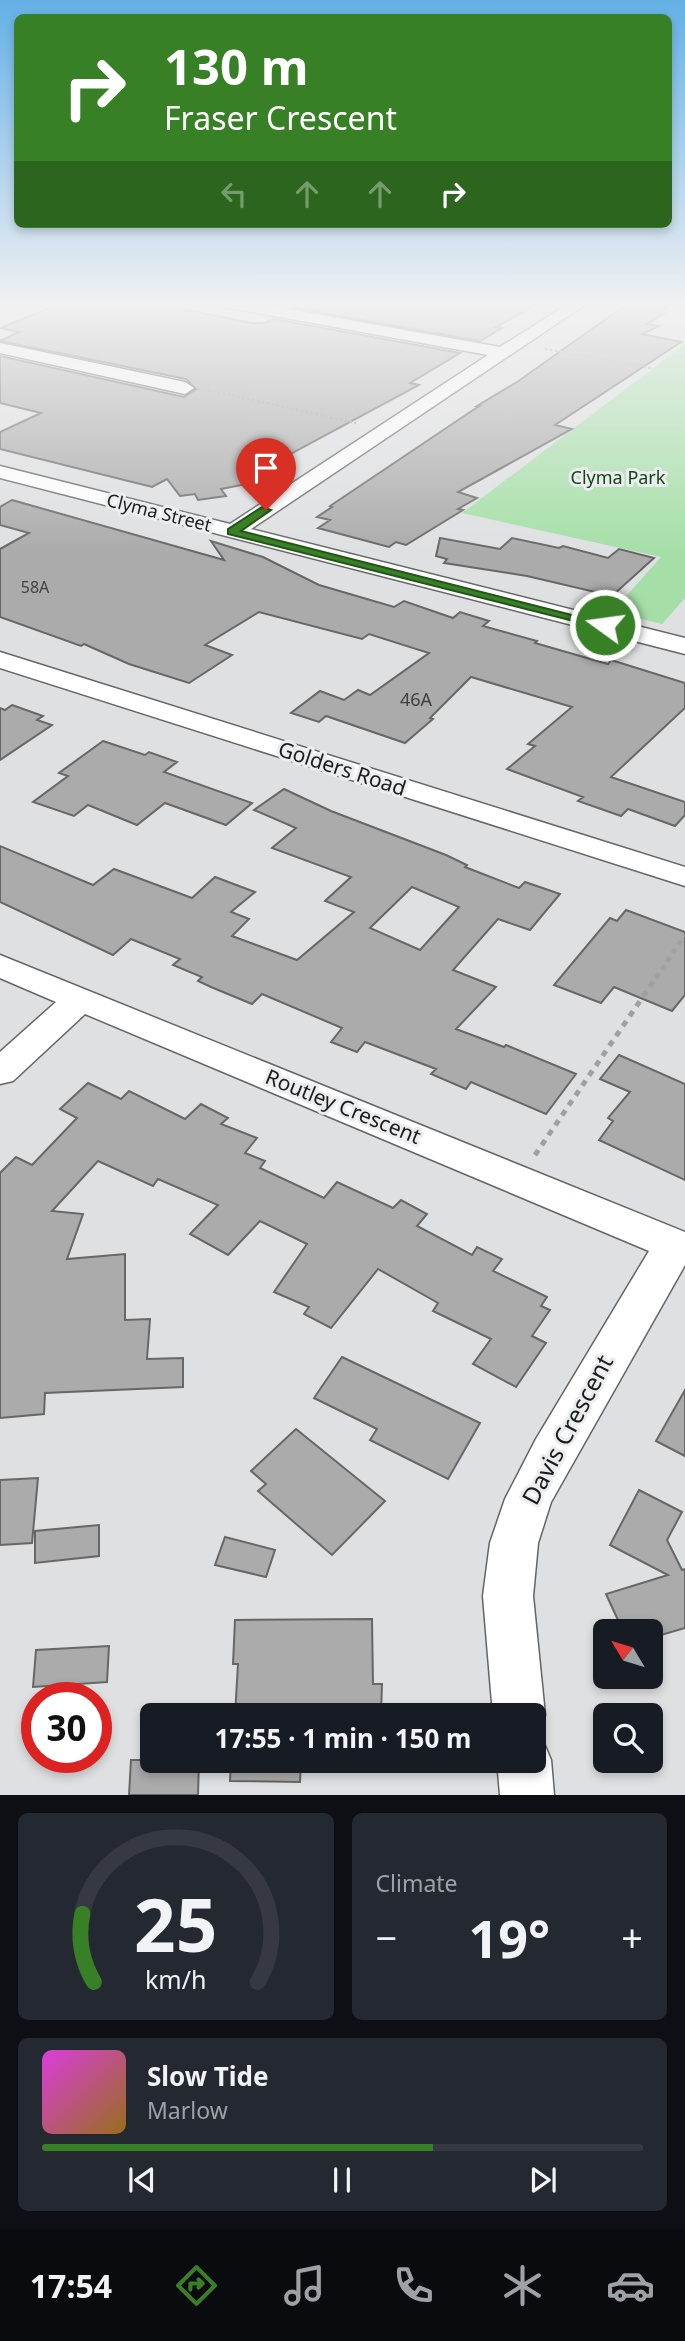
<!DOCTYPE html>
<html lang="en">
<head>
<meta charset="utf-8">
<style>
  :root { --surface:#171b24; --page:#242831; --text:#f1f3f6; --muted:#9ea1a6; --line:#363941; --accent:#388026 }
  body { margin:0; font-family:"Noto Sans",sans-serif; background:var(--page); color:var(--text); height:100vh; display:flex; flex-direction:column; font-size:26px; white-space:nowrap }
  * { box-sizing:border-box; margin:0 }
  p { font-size:23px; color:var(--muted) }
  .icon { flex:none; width:38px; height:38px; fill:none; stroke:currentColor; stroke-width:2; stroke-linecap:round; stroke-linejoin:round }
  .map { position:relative; height:1795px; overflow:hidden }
  .sheet { display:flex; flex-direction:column; gap:18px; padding:18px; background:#0d0f14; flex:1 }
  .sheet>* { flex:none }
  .top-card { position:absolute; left:14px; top:14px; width:658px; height:214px; border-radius:10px; box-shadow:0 4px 10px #0003; background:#388026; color:#fff; overflow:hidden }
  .needle { width:46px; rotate:308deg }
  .buttons { position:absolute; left:593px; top:1619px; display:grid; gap:14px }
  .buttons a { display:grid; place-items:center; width:70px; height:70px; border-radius:10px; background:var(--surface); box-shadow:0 4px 10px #0003; font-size:35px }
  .speed { position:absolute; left:21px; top:1682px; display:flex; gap:14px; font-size:35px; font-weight:700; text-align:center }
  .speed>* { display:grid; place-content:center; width:91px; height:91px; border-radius:50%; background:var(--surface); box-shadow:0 4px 10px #0003; line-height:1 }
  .speed .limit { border:10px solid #d22; background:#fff; color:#111 }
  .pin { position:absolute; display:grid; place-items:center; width:60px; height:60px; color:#fff; margin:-72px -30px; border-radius:50% 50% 50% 0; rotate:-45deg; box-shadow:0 0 7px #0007 }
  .pin .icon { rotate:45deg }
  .me { position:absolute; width:77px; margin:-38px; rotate:284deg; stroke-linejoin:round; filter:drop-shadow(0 0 5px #0008) }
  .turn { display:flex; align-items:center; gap:24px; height:147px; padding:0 35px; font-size:32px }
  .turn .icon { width:91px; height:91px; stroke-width:2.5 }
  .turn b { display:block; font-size:49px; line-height:60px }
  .lanes { display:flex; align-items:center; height:66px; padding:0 35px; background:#0003; justify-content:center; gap:35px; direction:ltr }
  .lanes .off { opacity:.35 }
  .big { font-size:52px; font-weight:700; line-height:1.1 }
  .sheet .tile { flex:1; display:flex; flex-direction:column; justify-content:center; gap:10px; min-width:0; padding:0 24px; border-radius:10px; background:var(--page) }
  .sheet .dial { align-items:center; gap:0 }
  .dial svg { height:182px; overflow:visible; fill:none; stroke:var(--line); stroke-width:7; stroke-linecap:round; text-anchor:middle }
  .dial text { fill:var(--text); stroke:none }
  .song { display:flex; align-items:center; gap:21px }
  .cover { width:84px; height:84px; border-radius:10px; background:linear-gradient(135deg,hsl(300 70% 55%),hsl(40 70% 35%)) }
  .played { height:7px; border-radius:4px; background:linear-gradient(90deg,var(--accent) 65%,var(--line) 65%) }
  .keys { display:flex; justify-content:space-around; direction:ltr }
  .heat { display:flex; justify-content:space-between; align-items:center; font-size:38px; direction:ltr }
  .sheet .tiles { flex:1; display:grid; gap:18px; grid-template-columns:1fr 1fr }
  .tile:last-child { grid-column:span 2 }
  .trip { position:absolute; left:140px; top:1703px; width:406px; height:70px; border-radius:10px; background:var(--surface); box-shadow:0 4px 10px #0003; font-weight:700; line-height:70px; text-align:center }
  .tabs { display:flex; height:112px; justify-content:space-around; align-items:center; background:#090b0e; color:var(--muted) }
  .tabs .icon { width:49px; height:49px }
  .tabs .selected { color:var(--accent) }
  .tabs b { font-size:32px; color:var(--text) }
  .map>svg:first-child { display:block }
  .green { fill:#a5dfa7 }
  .building { fill:#ababac; stroke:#676768; stroke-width:2; fill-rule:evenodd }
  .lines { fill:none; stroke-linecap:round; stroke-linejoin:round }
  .street-casing { stroke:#646566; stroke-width:3 }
  .path-far2 { stroke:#9fa0a1; stroke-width:2.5; stroke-dasharray:2.5 2.5; stroke-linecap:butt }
  .path-far1 { stroke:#9fa0a1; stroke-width:4.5; stroke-dasharray:5 5; stroke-linecap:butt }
  .path { stroke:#9fa0a1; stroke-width:5; stroke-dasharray:6 6; stroke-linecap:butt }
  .street { fill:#fff; fill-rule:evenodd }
  .route { fill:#388026; stroke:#245319; stroke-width:2 }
  .labels { text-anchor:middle; stroke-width:6; stroke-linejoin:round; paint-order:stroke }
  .far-number-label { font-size:16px; fill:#404041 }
  .far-park-label { font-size:18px; fill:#114618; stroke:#ecedee }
  .far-street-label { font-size:18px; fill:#1c1c1d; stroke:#ecedee }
  .number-label { font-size:18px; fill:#404041 }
  .street-label { font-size:21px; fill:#1c1c1d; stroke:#ecedee }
  .near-street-label { font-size:24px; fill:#1c1c1d; stroke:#ecedee }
</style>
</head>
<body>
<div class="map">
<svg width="685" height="1795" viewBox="0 0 685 1795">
  <rect width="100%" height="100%" fill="#dfe0e1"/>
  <path class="green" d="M685 344V598L662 624 612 612 661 557 462 513Z"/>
  <g class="building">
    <path d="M64 302H148L252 323H264L274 319 460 353 410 383 419 385 242 480 247 484 221 489 226 496 198 500 195 494 180 496 167 479 152 487 0 449V432L41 413 0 403V356L184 397 196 389 186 379 0 341 19 332 1 328Z"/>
    <path d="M307 302H540L496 327 502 328 480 341 295 308Z"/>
    <path d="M630 302H675L658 313 664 314 647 324 659 326 642 334 681 342 555 425 572 429 458 492 477 498 458 509 463 510 406 545 396 542 389 547 318 528 330 520 317 517 332 507 330 506 479 406H477L517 382Z"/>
    <path d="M12 500 224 560 211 541 263 557 319 585 394 607 404 601 453 618 460 612 489 621 483 626 537 641 535 643 608 664 611 660 685 683V708L611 777 685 802V815L675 826 628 809 621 816 578 801 583 797 507 769 535 746 528 744 572 707 471 677 430 718 433 719 405 743 326 716 319 722 291 713 320 691 344 700 358 690 370 695 429 653 369 634 362 639 259 612 205 645 232 655 189 683 129 664 84 644 81 646 0 617V549L29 533 0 525V507Z"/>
    <path d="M440 538 500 549 512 538 559 548 563 546 608 558 619 549 654 558 612 596 527 576 444 563 447 559 436 556Z"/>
    <path d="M12 705 43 716 37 720 52 725 0 760V708L5 710Z"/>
    <path d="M103 741 145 755 149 752 177 762 164 772 252 803 226 825 165 803 137 825 88 805 74 816 33 802 68 776 59 773Z"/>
    <path d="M284 789 331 811 446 855 467 865 465 867 519 888 525 882 560 894 530 930 498 919 453 970 496 987 456 1029 504 1047 506 1045 576 1074 546 1114 471 1082 466 1089 431 1074 436 1069 365 1042 357 1052 331 1042 342 1028 262 994 252 1004 211 987 198 981 202 977 173 965 180 959 131 939 113 955 0 902V846L93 885 114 869 192 898 215 877 255 892 231 912 249 919 232 936 297 960 354 912 325 901 351 877 272 848 296 828 254 810ZM412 887 459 907 420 950 370 928Z"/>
    <path d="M626 910 685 932V995L672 1011 614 987 601 1003 554 985 610 918 617 921Z"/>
    <path d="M619 1055 685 1084V1180L599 1140 613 1121 608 1118 630 1092 600 1079Z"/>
    <path d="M88 1083 121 1099 129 1091 185 1119 201 1104 228 1118 221 1124 257 1138 245 1153 265 1161 260 1168 324 1198 337 1182 393 1208 401 1200 427 1214 417 1226 472 1255 477 1247 502 1259 493 1271 547 1297 541 1306 550 1310 532 1336 546 1343 516 1387 473 1364 491 1339 433 1311 438 1303 378 1269 331 1328 304 1314 309 1307 274 1292 307 1244 260 1221 228 1255 190 1234 218 1205 158 1179 153 1186 98 1161 52 1211 83 1214 67 1259 125 1254V1320L150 1319 147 1359 183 1358V1387L45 1393 44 1414 0 1418V1173L16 1157 32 1165 77 1118 60 1109Z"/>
    <path d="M342 1357 480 1423 448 1479 370 1440 377 1429 314 1398Z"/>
    <path d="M685 1390V1456L656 1441Z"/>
    <path d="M296 1429 385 1501 332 1555 258 1491 266 1484 251 1471Z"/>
    <path d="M38 1478 32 1543 0 1545V1480Z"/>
    <path d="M639 1490 682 1512 667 1540 682 1570 685 1569V1628L651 1638V1631H623L606 1594 668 1575 610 1545Z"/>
    <path d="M99 1525V1556L35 1563V1531Z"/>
    <path d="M225 1537 275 1550 266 1577 215 1565Z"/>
    <path d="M372 1619 373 1684H382L381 1715H235L238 1664H233L235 1620Z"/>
    <path d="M109 1646 107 1682 33 1687 36 1650Z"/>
    <path d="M131 1760H199L198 1795H129Z"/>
    <path d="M231 1760H301L300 1782 230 1781Z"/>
  </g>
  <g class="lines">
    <g class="street-casing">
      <g id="street">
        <path d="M217 302H249L500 347 571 302H589L251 529 685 638V654L0 478V466L230 524 488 355 225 307Z"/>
        <path d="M0 343 185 382 194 388 185 394 0 353Z"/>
        <path d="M0 652 685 867V886L0 668Z"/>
        <path d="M0 955 685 1232V1265L551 1502 538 1543 533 1596 545 1715 538 1734 534 1735V1715H493L483 1596 490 1543 505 1499 536 1439 649 1251 85 1014 13 1081 0 1084V1052L56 1002 0 978Z"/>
        <path d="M534 1737 543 1741 551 1760 554 1795H500L497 1760H534Z"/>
      </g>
    </g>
    <g class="path-far2">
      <path d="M545 349 651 368"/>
      <path d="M208 390 356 423"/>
    </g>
    <path class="path-far1" d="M656 978 685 935"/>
    <path class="path" d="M535 1155 657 976"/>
    <use href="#street" class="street"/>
  </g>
  <linearGradient id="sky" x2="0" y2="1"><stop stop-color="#63b0e5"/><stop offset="0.55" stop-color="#f1f1f2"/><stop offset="1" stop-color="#f1f1f2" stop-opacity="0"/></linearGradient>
  <rect width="685" height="553" fill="url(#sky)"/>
  <path class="route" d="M262 507 271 510 241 531 611 625 605 629 228 534V529Z"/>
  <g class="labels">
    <g class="far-number-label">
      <text x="35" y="593">58A</text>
    </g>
    <g class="far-park-label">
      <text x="618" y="484">Clyma Park</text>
    </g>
    <g class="far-street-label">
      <text transform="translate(159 513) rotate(14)" y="6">Clyma Street</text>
    </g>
    <g class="number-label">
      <text x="416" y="706">46A</text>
    </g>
    <g class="street-label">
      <text transform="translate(342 769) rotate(18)" y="7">Golders Road</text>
      <text transform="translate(343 1107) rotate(22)" y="7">Routley Crescent</text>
    </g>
    <g class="near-street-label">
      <text transform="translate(568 1430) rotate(-62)" y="8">Davis Crescent</text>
    </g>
  </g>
</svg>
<div class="buttons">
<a><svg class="needle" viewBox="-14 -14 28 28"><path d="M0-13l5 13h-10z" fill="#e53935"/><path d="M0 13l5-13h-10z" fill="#9ea1a6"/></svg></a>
<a><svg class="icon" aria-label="search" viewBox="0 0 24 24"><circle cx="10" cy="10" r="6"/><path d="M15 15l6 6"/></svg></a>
</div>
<div class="speed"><div class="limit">30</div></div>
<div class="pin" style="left:266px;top:510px;background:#d93025"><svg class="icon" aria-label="arrive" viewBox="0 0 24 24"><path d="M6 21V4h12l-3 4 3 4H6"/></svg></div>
<svg class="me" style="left:605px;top:625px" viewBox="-20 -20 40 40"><circle r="17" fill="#388026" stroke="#fff" stroke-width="3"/><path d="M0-11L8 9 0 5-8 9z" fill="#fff"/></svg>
<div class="trip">17:55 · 1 min · 150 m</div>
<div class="top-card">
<div class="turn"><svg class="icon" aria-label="right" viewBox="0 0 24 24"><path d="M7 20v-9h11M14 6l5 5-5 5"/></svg><div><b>130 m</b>Fraser Crescent</div></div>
<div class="lanes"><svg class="icon off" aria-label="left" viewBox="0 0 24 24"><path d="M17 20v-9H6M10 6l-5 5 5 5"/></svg><svg class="icon off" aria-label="ahead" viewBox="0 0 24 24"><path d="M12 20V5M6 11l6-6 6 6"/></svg><svg class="icon off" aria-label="ahead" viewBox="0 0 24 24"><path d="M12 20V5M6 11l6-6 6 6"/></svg><svg class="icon" aria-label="right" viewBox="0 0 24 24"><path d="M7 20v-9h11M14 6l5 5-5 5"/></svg></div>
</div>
</div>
<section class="sheet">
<div class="tiles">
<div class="tile dial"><svg viewBox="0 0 100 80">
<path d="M14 69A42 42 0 1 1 86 69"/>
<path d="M14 69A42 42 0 0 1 9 39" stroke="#388026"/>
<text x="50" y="56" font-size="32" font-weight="700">25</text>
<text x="50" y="72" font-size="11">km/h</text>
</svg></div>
<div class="tile"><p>Climate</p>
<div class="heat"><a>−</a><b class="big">19°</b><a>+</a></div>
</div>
<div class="tile">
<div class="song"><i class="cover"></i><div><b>Slow Tide</b><p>Marlow</p></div></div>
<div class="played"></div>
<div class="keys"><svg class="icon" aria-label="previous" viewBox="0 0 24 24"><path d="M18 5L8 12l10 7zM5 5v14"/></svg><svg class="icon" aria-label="pause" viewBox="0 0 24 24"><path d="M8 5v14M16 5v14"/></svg><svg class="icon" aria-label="next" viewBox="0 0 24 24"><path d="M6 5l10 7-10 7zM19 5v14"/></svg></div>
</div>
</div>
</section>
<nav class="tabs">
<b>17:54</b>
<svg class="icon selected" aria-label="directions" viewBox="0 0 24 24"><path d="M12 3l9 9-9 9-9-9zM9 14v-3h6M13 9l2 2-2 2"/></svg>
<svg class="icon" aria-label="music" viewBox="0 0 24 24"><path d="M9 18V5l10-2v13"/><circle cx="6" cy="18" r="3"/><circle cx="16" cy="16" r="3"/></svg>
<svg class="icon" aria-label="phone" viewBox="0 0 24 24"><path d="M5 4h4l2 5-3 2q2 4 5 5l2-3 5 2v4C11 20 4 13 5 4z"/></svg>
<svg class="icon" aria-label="climate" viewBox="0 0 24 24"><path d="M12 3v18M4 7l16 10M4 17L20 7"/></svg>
<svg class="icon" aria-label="car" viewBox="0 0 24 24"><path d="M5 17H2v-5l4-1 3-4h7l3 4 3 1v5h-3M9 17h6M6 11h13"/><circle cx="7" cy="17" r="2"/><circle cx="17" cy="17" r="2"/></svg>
</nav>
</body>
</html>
